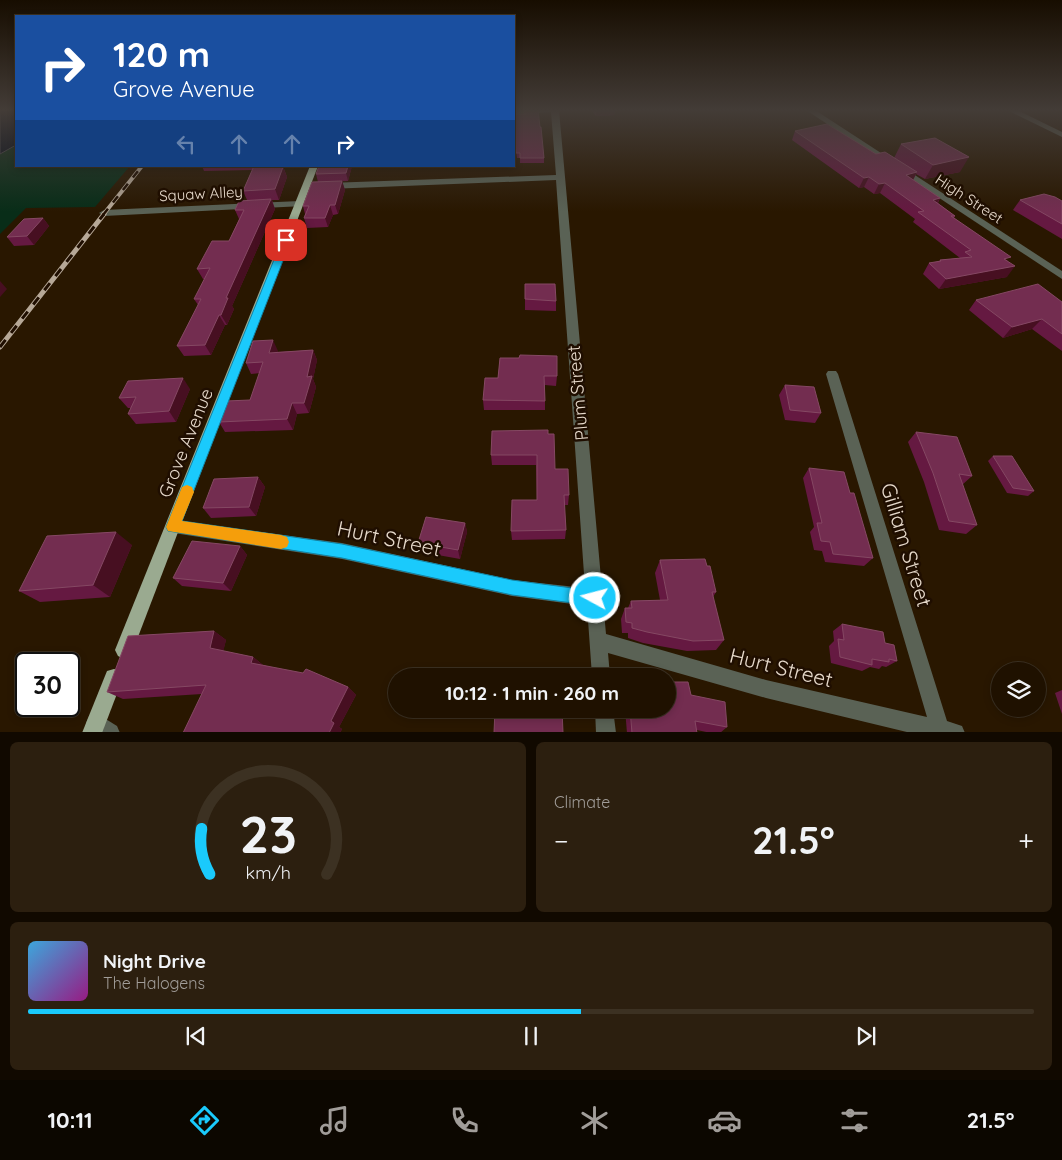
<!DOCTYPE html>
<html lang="en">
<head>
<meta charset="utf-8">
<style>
  :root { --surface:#1f1100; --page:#2c1f0f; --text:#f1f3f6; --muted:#a19d99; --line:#3c3122; --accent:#1acafc }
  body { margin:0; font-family:Quicksand,sans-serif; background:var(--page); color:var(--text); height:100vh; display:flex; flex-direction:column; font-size:19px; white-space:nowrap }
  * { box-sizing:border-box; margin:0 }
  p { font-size:16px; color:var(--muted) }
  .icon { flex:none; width:28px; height:28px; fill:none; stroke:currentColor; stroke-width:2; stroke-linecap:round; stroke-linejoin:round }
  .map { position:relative; height:732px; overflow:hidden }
  .details { display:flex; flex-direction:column; gap:10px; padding:10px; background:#110900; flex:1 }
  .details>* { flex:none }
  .hud { position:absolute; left:15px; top:15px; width:500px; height:152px; border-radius:0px; box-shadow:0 2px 8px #0003,0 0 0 1px var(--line); background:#1a4fa0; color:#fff; overflow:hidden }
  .buttons { position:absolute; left:991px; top:662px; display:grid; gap:10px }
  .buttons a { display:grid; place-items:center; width:55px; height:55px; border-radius:50%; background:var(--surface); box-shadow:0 2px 8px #0003,0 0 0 1px var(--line); font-size:25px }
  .speed { position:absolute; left:15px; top:652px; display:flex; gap:10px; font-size:25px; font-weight:700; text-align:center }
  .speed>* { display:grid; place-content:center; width:65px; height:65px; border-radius:50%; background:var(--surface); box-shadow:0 2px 8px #0003,0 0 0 1px var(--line); line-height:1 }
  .speed .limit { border:2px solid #111; border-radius:8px; background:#fff; color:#111 }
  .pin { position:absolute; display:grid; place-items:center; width:42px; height:42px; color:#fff; margin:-21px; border-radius:10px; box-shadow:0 2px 8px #0006 }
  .me { position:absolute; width:55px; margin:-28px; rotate:277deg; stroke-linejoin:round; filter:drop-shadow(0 0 4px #0008) }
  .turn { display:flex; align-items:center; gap:18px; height:105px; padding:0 15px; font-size:22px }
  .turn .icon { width:65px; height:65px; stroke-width:2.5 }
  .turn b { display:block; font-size:35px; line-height:42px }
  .lanes { display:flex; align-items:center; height:48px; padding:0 15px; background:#0003; justify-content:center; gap:25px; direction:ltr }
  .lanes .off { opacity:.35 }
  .big { font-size:38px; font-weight:700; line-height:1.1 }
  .details .widget { flex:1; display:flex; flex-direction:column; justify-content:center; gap:8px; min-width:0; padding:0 18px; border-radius:8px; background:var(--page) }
  .details .dial { align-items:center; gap:0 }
  .dial svg { height:130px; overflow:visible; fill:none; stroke:var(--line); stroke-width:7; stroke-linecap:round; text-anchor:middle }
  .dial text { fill:var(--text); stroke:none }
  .song { display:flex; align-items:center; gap:15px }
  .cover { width:60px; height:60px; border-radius:8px; background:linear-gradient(135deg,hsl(200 70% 55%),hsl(310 70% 35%)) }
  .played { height:5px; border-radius:2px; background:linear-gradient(90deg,var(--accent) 55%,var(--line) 55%) }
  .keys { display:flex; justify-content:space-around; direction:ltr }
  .heat { display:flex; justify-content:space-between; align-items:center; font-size:28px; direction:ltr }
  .details .tiles { flex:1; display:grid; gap:10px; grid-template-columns:1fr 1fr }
  .widget:last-child { grid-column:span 2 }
  .trip { position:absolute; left:388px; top:668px; width:288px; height:50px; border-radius:25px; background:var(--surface); box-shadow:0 2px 8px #0003,0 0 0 1px var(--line); font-weight:700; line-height:50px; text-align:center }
  .tab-bar { display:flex; height:80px; justify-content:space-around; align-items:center; background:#0c0700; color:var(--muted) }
  .tab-bar .icon { width:35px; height:35px }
  .tab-bar .active { color:var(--accent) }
  .tab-bar b { font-size:22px; color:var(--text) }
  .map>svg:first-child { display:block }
  .green { fill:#082d18 }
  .water { fill:#000a1b; stroke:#454850 }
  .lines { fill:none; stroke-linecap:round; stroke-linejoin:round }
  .minor { fill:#5a6255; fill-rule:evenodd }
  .major { fill:#9aaa90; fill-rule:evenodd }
  .rail-far1-casing { stroke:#b6a897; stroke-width:4 }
  .rail-casing { stroke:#b6a897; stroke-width:5 }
  .rail-far1 { stroke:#1f0e00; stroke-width:2.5; stroke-dasharray:8; stroke-linecap:butt }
  .rail { stroke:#1f0e00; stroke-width:3; stroke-dasharray:9; stroke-linecap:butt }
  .wall { fill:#651941 }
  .shaded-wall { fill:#470f21 }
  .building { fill:#732d50; stroke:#854863 }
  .route { fill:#1acafc; stroke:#1183a4 }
  .slow { fill:#f59e0b }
  .labels { text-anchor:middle; stroke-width:5; stroke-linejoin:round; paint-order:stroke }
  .far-street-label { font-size:15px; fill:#e7dacb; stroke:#1f0e00 }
  .street-label { font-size:18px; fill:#e7dacb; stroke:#1f0e00 }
  .near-street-label { font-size:21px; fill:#e7dacb; stroke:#1f0e00 }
</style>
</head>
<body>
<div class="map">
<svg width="1062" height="733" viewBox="0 0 1062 733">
  <rect width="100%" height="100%" fill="#291700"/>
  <path class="green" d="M16 145V166H130L95 207 26 208 0 234V154Z"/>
  <path class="water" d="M0 110H16V145L0 154Z"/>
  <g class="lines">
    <g class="minor">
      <path d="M514 110H559L606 634 766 680 927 717 826 374 828 371H836L838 374 947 721 962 726 965 733H911L766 698 608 653 610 676H592L587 606 512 596 342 559 167 532 165 527 167 522 173 520 342 543 512 580 585 588 556 180 328 189 324 186 328 183 556 175 551 112 514 114Z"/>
      <path d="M806 110H815L1062 271V279Z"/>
      <path d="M1007 110H1017L1062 132V137Z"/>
      <path d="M300 201 305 204 303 206 104 216 99 213 104 210Z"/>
      <path d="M595 709H613L616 733H596Z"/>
      <path d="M96 713 117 726 120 733H93L89 730 86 723 89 716Z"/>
    </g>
    <g class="major">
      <path d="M310 166H318L133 650 130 656 124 659 118 656 115 650Z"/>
      <path d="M114 669 121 671 123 678 102 733H82L107 671Z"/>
    </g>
    <g class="rail-far1-casing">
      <path id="rail-far1" d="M103 215 142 166"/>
    </g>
    <g class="rail-casing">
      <path id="rail" d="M0 347 104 214"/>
    </g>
    <use href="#rail-far1" class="rail-far1"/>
    <use href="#rail" class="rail"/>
  </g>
  <g class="wall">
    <path d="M591 110H615L614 115 596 116Z"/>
    <path d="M524 111 540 127 544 158V163H520V158H517L514 136V114H524Z"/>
    <path d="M795 131 876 154 894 158 901 144 960 172 925 179 916 174 913 180 940 198 938 203 955 216 954 218 1008 261 1007 277 939 289 923 274 929 263 938 262 940 260 960 258 913 222 915 219 880 193 874 194 864 187 859 188 792 140Z"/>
    <path d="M202 166H283L287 177 279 200H272L275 209 232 306 234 309 227 325H225L211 355 184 356 177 346 198 305 194 299 205 279H203L197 269 229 241 239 219 235 210 247 200 243 191 252 170 204 171Z"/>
    <path d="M352 166 348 181 318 182 316 174Z"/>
    <path d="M342 181 345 190 338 214 333 215 328 227 307 228 304 218 305 214 303 206Z"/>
    <path d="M1020 200 1062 201V239L1013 210Z"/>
    <path d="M43 218 49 226 34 245 14 246 7 237Z"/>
    <path d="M525 284 556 301V311L525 310Z"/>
    <path d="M976 300 1062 302V351L1032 329 1003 338 969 310Z"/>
    <path d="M313 350 317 360 313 379 316 387 309 413 297 414 293 430 225 432 219 422 250 400 260 373 251 374 246 363 278 351 277 352Z"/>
    <path d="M500 358 557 376 556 386 545 385V410H484L483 400 498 378Z"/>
    <path d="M785 385 821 413 815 423 785 420 779 395Z"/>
    <path d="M190 389 176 422 136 424 128 414 131 408H128L119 398Z"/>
    <path d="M916 432 972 476 962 485 977 525 966 534 939 530 924 482 908 442Z"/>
    <path d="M548 434 555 469 569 495 568 505H564L566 530 565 539 512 540 511 531 537 500 536 465H492L491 455Z"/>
    <path d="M993 456 1034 491 1028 496 1007 493 988 461Z"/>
    <path d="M809 468 850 493 873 558 864 566 825 562 822 551 814 550 810 532 814 527 803 478Z"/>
    <path d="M258 477 265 487 256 516 211 518 203 508Z"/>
    <path d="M465 523 467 532 460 559 421 552 418 543Z"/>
    <path d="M132 545 110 597 40 602 19 591Z"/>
    <path d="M240 546 247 555 231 591 182 586 173 578Z"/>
    <path d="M660 560 707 566 716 592 713 597 724 640 716 650 687 651 643 643 628 638V633H622L621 619 625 608H628L631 601 660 600 655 573Z"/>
    <path d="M842 624 885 643 897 661 886 667 882 666 879 669 870 667 862 671 831 663 829 646 834 641 833 631Z"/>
    <path d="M214 631 226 640 223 651 253 657 263 665 348 687 356 695 339 727 342 729 340 733H183L202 694 123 699 107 692Z"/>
    <path d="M1062 690V714L1055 693Z"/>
    <path d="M691 695 727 727 720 733H711L697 730V733H627L625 709H666Z"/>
  </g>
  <g class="shaded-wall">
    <path d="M596 110H615L614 115 596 116Z"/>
    <path d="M969 157 960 172 925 179 933 165Z"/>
    <path d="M348 166H352L348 181 346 173Z"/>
    <path d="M283 167 287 177 279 200 275 189Z"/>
    <path d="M917 172 912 182 906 175Z"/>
    <path d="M869 177 864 187 859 188 864 178Z"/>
    <path d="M342 181 345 190 338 214 335 205Z"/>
    <path d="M885 183 880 193 874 194 879 184Z"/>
    <path d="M940 198 934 208 933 200Z"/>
    <path d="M271 199 275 209 232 306 234 309 227 325 221 315 226 298Z"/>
    <path d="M330 205 333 215 328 227 325 218Z"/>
    <path d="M43 218 49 226 34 245 27 236Z"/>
    <path d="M1015 266 1007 277 939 289 946 279Z"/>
    <path d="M0 281 7 289 0 297Z"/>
    <path d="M219 315 225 325 211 355 205 345Z"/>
    <path d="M1042 319 1032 329 1003 338 1012 327Z"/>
    <path d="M273 340 278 351 274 363 269 353Z"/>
    <path d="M313 350 317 360 313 379 316 387 309 413 304 403 307 377Z"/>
    <path d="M183 378 190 389 176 422 169 411Z"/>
    <path d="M292 403 297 414 293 430 287 419Z"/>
    <path d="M258 477 265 487 256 516 249 507Z"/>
    <path d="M465 523 467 532 460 559 458 550Z"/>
    <path d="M116 532 132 545 110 597 93 585Z"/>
    <path d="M240 546 247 555 231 591 223 583Z"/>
    <path d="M214 631 226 640 222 657 210 648Z"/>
    <path d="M253 657 264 666 251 663Z"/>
    <path d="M348 687 356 695 339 727 342 729 340 733H329L331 721Z"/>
  </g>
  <g class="building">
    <path d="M538 110 540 127H541L544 158H520V153H516L514 132V114H526L524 111Z"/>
    <path d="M827 124 876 154 885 152 917 172 906 175 940 198 933 200 955 216H951L1011 257 1004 259 1015 266 946 279 929 263 941 261 940 260 972 257 965 252 971 250 918 212 924 211 885 183 879 184 869 177 864 178 795 131Z"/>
    <path d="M935 138 969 157 933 165 901 144Z"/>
    <path d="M254 166 283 167 275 189 243 191Z"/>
    <path d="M319 166H348L346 173 316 174Z"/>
    <path d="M342 181 335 205H330L325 218H304L309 206H303L312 182Z"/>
    <path d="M1044 194 1055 197 1062 201V224L1020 200Z"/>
    <path d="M271 199 226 298H228L221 315H219L205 345 177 346 201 299H194L210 268 197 269 212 241H229L244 210H235L239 201Z"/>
    <path d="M43 218 27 236 7 237 24 219Z"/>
    <path d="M525 284H555L556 301 525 299Z"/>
    <path d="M1038 284 1062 302V334L1042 319 1012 327 976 300Z"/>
    <path d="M273 340 269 353 313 350 307 377 312 376 304 403H292L287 419 219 422 226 401 250 400 263 362 246 363 253 341Z"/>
    <path d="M520 355 557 356V376H544L545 401 483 400 485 378H498L500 358H519Z"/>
    <path d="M183 378 169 411 128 414 136 397 119 398 128 381Z"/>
    <path d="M785 385 814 387 821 413 790 410Z"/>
    <path d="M548 430V434H554L555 469H568L569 495H564L566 530 511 531 512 500H537V455H491L492 431Z"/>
    <path d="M916 432 957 437 972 476 959 474 977 525 949 521 933 473Z"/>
    <path d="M993 456H1012L1034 491 1013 488Z"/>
    <path d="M809 468 844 472 850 493H854L873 558 833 554 830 542 821 541 817 523H822Z"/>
    <path d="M258 477 249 507 203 508 214 479Z"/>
    <path d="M426 517 465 523 458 550 418 543Z"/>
    <path d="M116 532 93 585 19 591 47 536Z"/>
    <path d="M192 541 240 546 223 583 173 578Z"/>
    <path d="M705 559 707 566H710L716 592H712L724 640 693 641 647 632 632 628V623L626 622 625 608H632L631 601 668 600 660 560Z"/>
    <path d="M842 624 883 632 885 643 894 645 897 661 889 659V662L872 659V665L840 657 838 639 844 640Z"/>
    <path d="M214 631 210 648 253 657 251 663 303 673 306 669 348 687 331 721 334 723 329 733H183L206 685 107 692 128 636Z"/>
    <path d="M666 682H688L691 695 725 702 727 727 695 721 697 733H632L630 709H666Z"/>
    <path d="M495 709H562L563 733H494Z"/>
  </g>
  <linearGradient id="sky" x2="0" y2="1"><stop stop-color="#170d00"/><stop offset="0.52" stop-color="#433c37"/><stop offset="1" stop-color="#433c37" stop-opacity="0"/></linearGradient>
  <rect width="1062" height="212" fill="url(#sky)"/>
  <path class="route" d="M286 237 291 240 182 521 342 544 512 580 595 591 601 593 603 598 601 604 595 606 512 595 342 558 168 531 166 527 282 240Z"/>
  <path class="slow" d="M187 485 192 487 194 492 182 521 281 535 287 537 289 542 287 547 281 549 168 531 166 527 182 487Z"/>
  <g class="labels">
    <g class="far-street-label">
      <text transform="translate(201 194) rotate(-3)" y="5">Squaw Alley</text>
      <text transform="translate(969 199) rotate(33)" y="5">High Street</text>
    </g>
    <g class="street-label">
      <text transform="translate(578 393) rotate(-95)" y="6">Plum Street</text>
      <text transform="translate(186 443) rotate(-68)" y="6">Grove Avenue</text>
    </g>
    <g class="near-street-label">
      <text transform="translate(389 539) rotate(12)" y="7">Hurt Street</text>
      <text transform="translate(906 545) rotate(73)" y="7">Gilliam Street</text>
      <text transform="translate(781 668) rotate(14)" y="7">Hurt Street</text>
    </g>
  </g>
</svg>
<div class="buttons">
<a><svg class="icon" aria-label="layers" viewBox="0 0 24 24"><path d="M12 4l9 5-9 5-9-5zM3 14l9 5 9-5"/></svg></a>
</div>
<div class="speed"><div class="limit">30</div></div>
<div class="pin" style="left:286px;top:240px;background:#d93025"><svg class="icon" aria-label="arrive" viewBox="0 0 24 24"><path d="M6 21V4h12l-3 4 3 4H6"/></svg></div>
<svg class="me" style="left:595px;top:598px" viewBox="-20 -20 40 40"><circle r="17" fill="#1acafc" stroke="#fff" stroke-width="3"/><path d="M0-11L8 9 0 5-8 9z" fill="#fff"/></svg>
<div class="trip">10:12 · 1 min · 260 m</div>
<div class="hud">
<div class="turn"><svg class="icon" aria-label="right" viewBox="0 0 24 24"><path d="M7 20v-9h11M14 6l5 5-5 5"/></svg><div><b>120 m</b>Grove Avenue</div></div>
<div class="lanes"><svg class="icon off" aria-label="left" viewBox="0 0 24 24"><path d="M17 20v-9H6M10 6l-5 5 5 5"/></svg><svg class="icon off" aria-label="ahead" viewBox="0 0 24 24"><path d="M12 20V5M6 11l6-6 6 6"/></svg><svg class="icon off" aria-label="ahead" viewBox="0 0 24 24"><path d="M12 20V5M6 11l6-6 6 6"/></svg><svg class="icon" aria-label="right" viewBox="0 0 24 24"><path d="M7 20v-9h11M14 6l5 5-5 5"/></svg></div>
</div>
</div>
<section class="details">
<div class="tiles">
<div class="widget dial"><svg viewBox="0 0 100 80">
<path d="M14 69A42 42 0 1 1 86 69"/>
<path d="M14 69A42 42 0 0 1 9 41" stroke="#1acafc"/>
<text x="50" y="56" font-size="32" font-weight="700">23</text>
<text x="50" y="72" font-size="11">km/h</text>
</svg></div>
<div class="widget"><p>Climate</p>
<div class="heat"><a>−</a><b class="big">21.5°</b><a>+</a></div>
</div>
<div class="widget">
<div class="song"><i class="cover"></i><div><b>Night Drive</b><p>The Halogens</p></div></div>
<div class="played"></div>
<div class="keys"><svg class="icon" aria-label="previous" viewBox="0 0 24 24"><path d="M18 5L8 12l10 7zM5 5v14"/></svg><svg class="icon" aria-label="pause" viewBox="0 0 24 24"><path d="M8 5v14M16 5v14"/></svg><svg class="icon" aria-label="next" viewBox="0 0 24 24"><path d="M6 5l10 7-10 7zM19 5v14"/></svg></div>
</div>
</div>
</section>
<nav class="tab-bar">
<b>10:11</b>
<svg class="icon active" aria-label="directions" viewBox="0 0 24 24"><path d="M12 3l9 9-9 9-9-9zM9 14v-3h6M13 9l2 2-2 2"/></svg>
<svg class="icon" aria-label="music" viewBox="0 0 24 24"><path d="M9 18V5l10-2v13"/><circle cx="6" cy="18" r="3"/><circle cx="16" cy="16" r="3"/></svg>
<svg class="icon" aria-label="phone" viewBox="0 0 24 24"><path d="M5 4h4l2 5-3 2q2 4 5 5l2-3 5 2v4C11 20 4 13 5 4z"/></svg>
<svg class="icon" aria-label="climate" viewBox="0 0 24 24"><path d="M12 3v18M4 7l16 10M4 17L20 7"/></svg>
<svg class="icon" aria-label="car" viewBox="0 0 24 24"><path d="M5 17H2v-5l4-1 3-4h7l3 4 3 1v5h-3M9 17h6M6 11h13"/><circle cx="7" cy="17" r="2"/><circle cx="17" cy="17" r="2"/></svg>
<svg class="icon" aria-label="filters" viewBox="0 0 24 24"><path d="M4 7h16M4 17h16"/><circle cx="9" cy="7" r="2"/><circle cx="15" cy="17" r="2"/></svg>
<b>21.5°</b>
</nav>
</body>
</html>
